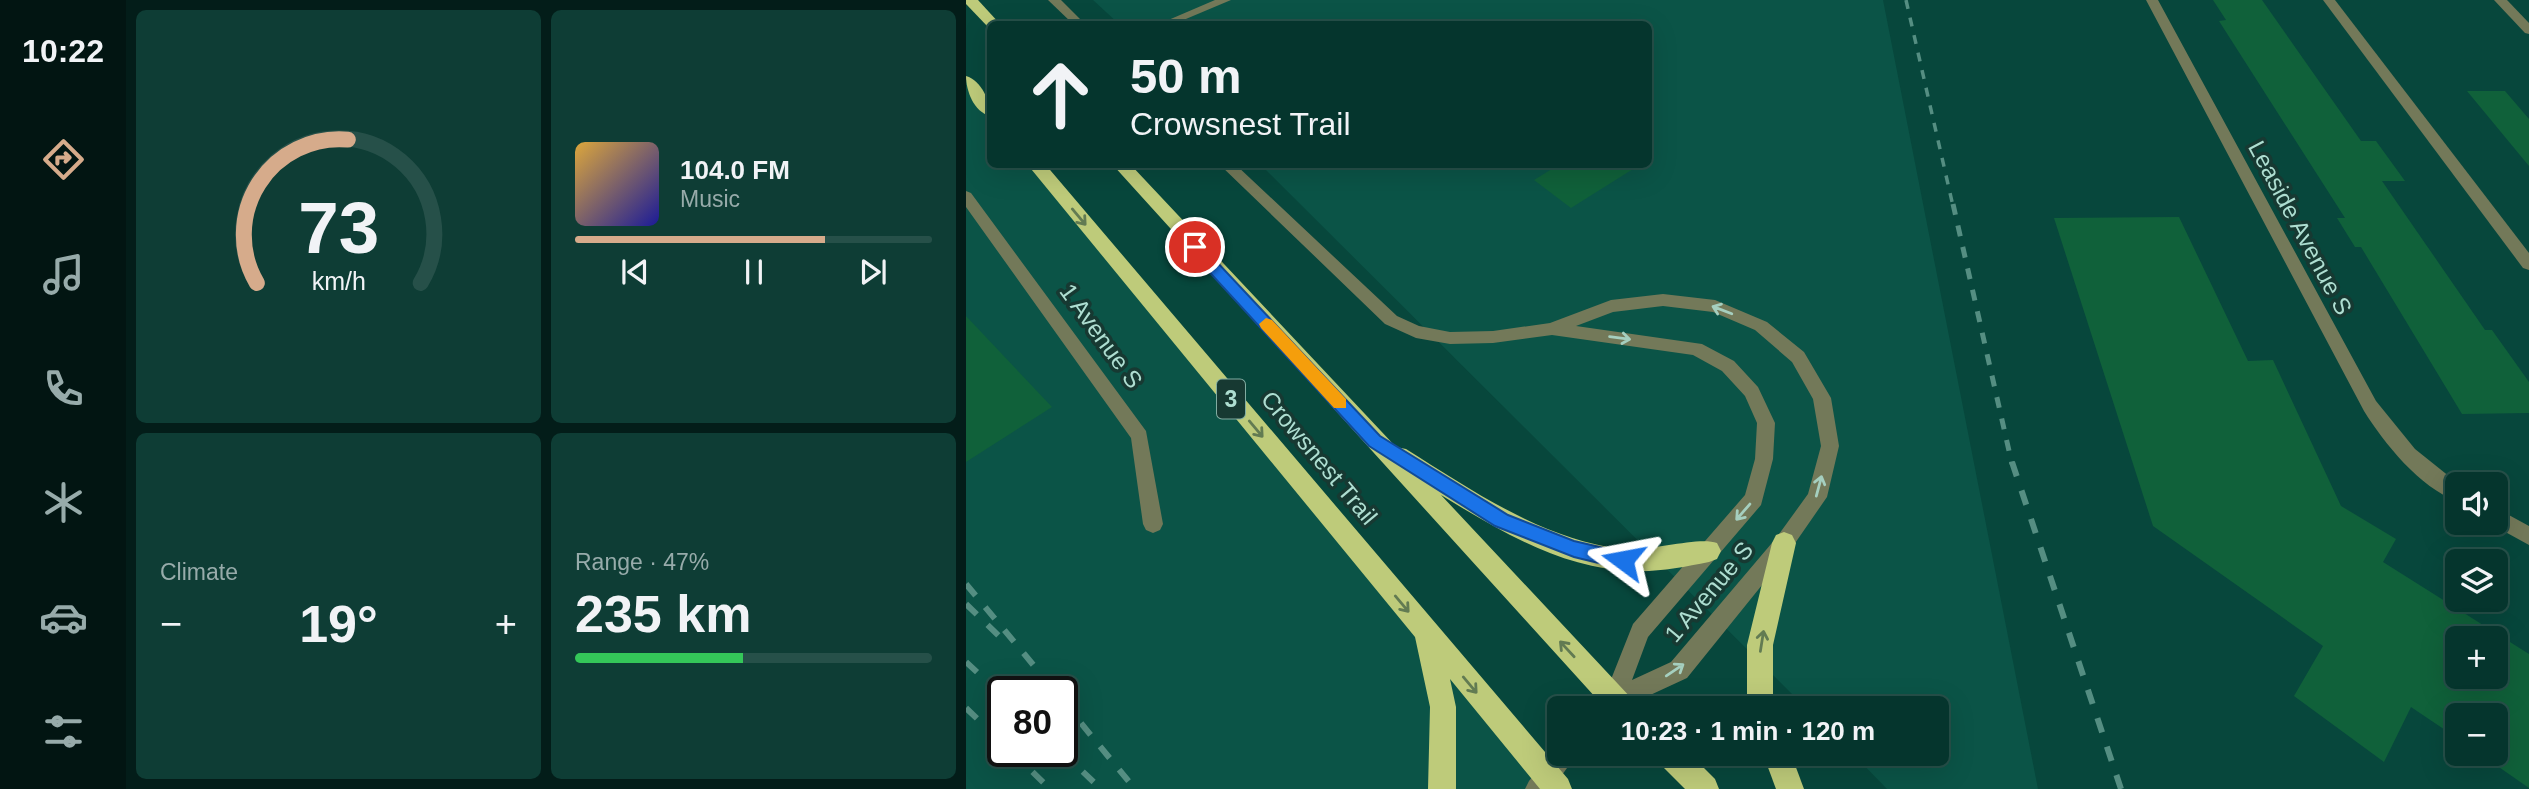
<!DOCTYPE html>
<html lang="en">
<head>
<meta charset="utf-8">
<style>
  :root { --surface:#05352d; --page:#0e3d35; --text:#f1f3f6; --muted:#97abaa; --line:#265049; --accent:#d6ab8b }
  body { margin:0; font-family:Arial,sans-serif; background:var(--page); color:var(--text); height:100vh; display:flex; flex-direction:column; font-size:26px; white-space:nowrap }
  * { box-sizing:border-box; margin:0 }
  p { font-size:23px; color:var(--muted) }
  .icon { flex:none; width:38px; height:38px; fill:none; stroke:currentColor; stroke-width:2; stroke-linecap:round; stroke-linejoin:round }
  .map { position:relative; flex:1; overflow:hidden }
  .details { display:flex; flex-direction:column; gap:10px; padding:10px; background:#031d19; width:840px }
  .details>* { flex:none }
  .hud { position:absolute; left:21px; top:21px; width:665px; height:147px; border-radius:10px; box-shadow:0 7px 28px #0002,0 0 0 2px var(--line); background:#05352d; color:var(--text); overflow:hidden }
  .controls { position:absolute; left:1479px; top:472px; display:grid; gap:14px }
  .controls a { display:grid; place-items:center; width:63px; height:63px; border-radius:10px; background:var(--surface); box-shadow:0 7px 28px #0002,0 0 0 2px var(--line); font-size:35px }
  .speed { position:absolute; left:21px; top:676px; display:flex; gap:14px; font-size:35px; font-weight:700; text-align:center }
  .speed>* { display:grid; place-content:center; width:91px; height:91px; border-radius:50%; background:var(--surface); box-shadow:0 7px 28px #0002,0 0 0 2px var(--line); line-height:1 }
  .speed .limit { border:4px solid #111; border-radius:10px; background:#fff; color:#111 }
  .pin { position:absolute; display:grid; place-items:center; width:60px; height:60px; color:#fff; margin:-30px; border:4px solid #fff; border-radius:50%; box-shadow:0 2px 7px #0007 }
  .me { position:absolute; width:77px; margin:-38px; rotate:283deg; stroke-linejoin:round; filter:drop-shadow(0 0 5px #0008) }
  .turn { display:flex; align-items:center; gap:24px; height:147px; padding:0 28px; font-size:32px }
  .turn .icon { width:91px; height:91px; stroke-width:2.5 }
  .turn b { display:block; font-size:49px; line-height:60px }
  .big { font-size:52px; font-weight:800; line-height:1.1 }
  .details .widget { flex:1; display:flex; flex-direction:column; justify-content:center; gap:10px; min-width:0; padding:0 24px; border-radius:10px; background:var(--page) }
  .details .dial { align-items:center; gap:0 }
  .dial svg { height:182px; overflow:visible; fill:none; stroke:var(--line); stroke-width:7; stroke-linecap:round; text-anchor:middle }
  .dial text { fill:var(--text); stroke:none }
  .song { display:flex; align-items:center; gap:21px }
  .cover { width:84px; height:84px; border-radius:10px; background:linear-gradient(135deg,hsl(40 70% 55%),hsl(240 70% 35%)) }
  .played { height:7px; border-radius:4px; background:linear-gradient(90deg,var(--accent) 70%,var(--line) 70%) }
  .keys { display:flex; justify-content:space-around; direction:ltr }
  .heat { display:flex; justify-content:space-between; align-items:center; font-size:38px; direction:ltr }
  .charge { height:10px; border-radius:5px; background:linear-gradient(90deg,#34c759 47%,var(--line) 0) }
  .details .tiles { flex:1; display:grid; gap:10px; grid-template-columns:repeat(2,1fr) }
  .trip { position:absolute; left:581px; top:696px; width:402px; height:70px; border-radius:10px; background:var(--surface); box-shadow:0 7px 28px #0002,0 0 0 2px var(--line); font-weight:800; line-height:70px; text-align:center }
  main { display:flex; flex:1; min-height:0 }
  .tab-bar { display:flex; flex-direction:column; width:126px; justify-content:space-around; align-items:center; background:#021512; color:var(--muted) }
  .tab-bar .icon { width:49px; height:49px }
  .tab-bar .current { color:var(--accent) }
  .tab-bar b { font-size:32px; color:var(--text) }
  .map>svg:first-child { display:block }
  .built { fill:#0b5447; fill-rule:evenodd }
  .building { fill:#10613a; fill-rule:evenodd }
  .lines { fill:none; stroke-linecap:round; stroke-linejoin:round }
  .minor { fill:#737959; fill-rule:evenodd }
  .highway { fill:#becb7a; fill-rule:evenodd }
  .rail-far2 { stroke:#558e82; stroke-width:3.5; stroke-dasharray:9 9; stroke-linecap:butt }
  .rail-far1 { stroke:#558e82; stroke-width:5; stroke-dasharray:11 11; stroke-linecap:butt }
  .rail { stroke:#558e82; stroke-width:6; stroke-dasharray:15 15; stroke-linecap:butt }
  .oneway { stroke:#627b52 }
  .oneway2 { stroke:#a5cfbf }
  .route { fill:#1a73e8; stroke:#114b97; stroke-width:2 }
  .slow { fill:#f59e0b }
  .labels { text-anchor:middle; stroke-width:7; stroke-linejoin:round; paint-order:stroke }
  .shield { fill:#173932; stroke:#81aca1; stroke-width:2 }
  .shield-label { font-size:23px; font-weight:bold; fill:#aeded1 }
  .street-label { font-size:24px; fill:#aeded1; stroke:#173932 }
</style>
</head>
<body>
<main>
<nav class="tab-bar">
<b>10:22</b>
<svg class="icon current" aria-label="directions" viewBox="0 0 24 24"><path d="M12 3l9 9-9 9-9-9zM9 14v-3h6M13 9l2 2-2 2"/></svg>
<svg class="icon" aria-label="music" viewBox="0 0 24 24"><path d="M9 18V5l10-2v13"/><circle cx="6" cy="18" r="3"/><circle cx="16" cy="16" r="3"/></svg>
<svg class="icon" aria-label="phone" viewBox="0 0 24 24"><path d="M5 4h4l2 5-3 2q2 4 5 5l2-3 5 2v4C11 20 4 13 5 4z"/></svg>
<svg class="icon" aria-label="climate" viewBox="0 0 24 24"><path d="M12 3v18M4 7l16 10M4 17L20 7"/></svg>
<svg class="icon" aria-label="car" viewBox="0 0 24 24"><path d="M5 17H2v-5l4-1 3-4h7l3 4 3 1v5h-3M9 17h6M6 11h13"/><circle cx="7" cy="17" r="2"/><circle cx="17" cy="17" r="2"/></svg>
<svg class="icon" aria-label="filters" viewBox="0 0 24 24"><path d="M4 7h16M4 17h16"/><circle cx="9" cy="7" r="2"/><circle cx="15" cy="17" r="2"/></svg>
</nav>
<section class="details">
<div class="tiles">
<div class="widget dial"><svg viewBox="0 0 100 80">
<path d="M14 69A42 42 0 1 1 86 69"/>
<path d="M14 69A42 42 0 0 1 54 6" stroke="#d6ab8b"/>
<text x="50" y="56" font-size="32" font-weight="700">73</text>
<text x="50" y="72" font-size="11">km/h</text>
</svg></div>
<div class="widget">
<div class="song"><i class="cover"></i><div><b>104.0 FM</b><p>Music</p></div></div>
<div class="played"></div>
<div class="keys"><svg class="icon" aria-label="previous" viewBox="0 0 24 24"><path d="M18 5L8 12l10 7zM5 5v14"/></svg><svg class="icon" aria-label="pause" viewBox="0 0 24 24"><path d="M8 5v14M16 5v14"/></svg><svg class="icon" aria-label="next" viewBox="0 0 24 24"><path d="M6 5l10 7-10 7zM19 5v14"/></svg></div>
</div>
<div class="widget"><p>Climate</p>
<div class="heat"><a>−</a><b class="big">19°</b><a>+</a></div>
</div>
<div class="widget"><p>Range · 47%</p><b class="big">235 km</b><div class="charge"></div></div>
</div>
</section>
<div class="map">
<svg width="1563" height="789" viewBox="0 0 1563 789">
  <rect width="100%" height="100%" fill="#07473c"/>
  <g class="built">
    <path d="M127 0H917L1072 789H921L887 754H971V709H841L295 165 682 164V24H153Z"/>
    <path d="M0 81 24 110V164L70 165 592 789H0ZM37 691H96V751H37Z"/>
  </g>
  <g class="building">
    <path d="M1247 0H1296L1395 141H1410L1439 181H1416L1519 330H1526L1563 382V413L1496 414 1395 247H1389L1371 218H1379L1253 21 1260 20Z"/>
    <path d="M1501 91H1539L1563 119V166Z"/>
    <path d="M594 164H675L605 208 568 180Z"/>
    <path d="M1213 217 1282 361 1307 360 1375 506 1430 539 1417 562 1563 654V788L1514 754H1530V716H1491V738L1445 707 1418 762 1328 696 1357 646 1187 526 1088 218ZM1491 639H1530V677H1491Z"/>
    <path d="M0 316 86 407 0 462Z"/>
  </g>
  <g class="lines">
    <g class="minor">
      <path d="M82 0H95L119 24H107Z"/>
      <path d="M249 0H265L208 24H193Z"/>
      <path d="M1180 0H1192L1410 401 1449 449 1494 485H1491V501C1454 488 1418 443 1398 411Z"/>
      <path d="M1357 0H1369L1563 253V270L1557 268Z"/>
      <path d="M1528 0H1541L1563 23V34L1559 33Z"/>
      <path d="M253 164H269L431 316 453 326 484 332 527 331 584 323 645 300 697 294 749 300 801 322 838 352 865 398 873 446 861 497 825 549 721 678 654 709H628L640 692 667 624 779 495 789 459 791 423 779 396 756 371 727 355 586 335 527 343 484 344 450 338 419 324ZM697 306 747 312 789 330 826 362 847 399 855 446 842 494 811 537 705 662 666 680 682 637 795 505 807 459 809 423 792 387 768 361 736 344 610 326 647 312Z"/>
      <path d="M0 191 5 193 180 431 197 524 194 530 187 533 180 530 177 524 165 438 0 207Z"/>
      <path d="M1530 508 1563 526V545L1523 523H1530Z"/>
      <path d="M593 745V754H611L586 789H559L563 781Z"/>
    </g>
    <g class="highway">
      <path d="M0 0H12L34 24 22 27 0 4Z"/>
      <path d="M0 76C16 81 24 101 24 116 8 112 0 91 0 76Z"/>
      <path d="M61 164H79L602 779 606 789H574L484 679 490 707V789H462L464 707 449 637Z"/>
      <path d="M146 164H164L430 447 440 449C507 491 576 539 656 549 683 552 732 536 751 543L755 551 751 559 743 562C718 567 693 572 668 571 598 570 532 530 475 495L667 700 671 709H640Z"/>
      <path d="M818 532 826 535 830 543 807 645V709H781V645L806 543 810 535Z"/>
      <path d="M690 754H724L749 779 753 789H719L694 764Z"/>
      <path d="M797 754H825L838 789H810Z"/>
    </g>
    <path class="rail-far2" d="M940 0 987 206"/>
    <path class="rail-far1" d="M987 204 1046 464"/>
    <g class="rail">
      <path d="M1046 462 1155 789"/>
      <path d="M0 584 89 691"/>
      <path d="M0 604 33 636"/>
      <path d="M0 662 37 696"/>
      <path d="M96 700 169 789"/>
      <path d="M0 708 37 743"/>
      <path d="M45 751 84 789"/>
      <path d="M95 751 135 789"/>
    </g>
  </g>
  <defs><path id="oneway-shaft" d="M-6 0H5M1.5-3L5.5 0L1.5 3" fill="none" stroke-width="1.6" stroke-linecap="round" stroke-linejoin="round" transform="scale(1.75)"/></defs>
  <g class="oneway">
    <use href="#oneway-shaft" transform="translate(113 217) rotate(50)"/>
    <use href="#oneway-shaft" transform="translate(290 429) rotate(50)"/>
    <use href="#oneway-shaft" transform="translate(436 604) rotate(50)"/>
    <use href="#oneway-shaft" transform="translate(796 641) rotate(-81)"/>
    <use href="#oneway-shaft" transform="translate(601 649) rotate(-133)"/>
    <use href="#oneway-shaft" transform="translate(504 685) rotate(50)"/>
  </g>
  <g class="oneway2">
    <use href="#oneway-shaft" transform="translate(756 310) rotate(-159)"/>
    <use href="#oneway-shaft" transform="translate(654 338) rotate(7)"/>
    <use href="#oneway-shaft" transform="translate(853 486) rotate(-75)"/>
    <use href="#oneway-shaft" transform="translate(777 512) rotate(131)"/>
    <use href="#oneway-shaft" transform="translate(709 670) rotate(-34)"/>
  </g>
  <path class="route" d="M229 242 234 244 414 436 542 515 608 541 664 554 666 560 664 566 657 569 608 557 529 526 403 446 224 251V244Z"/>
  <path class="slow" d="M300 318 306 320 380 399V408H368L295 328 293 324Z"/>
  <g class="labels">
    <rect class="shield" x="251" y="379.5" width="28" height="39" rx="5"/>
    <g class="shield-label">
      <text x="265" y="407">3</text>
    </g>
    <g class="street-label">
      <text transform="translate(1334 228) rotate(62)" y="8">Leaside Avenue S</text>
      <text transform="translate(135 336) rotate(54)" y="8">1 Avenue S</text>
      <text transform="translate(353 458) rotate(50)" y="8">Crowsnest Trail</text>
      <text transform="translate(743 592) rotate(-50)" y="8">1 Avenue S</text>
    </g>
  </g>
</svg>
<div class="controls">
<a><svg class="icon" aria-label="sound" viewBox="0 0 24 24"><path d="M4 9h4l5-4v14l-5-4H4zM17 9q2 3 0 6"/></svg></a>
<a><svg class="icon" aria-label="layers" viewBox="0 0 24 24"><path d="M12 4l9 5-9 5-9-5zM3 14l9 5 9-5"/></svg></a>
<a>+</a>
<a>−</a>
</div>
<div class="speed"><div class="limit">80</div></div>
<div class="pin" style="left:229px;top:247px;background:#d93025"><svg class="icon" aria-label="arrive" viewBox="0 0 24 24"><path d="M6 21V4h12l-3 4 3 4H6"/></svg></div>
<svg class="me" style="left:657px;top:560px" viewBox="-20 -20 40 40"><path d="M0-17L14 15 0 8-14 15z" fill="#1a73e8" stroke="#fff" stroke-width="4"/></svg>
<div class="trip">10:23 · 1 min · 120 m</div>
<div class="hud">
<div class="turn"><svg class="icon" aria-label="ahead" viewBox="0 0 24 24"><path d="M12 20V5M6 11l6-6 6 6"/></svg><div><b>50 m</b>Crowsnest Trail</div></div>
</div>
</div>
</main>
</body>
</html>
